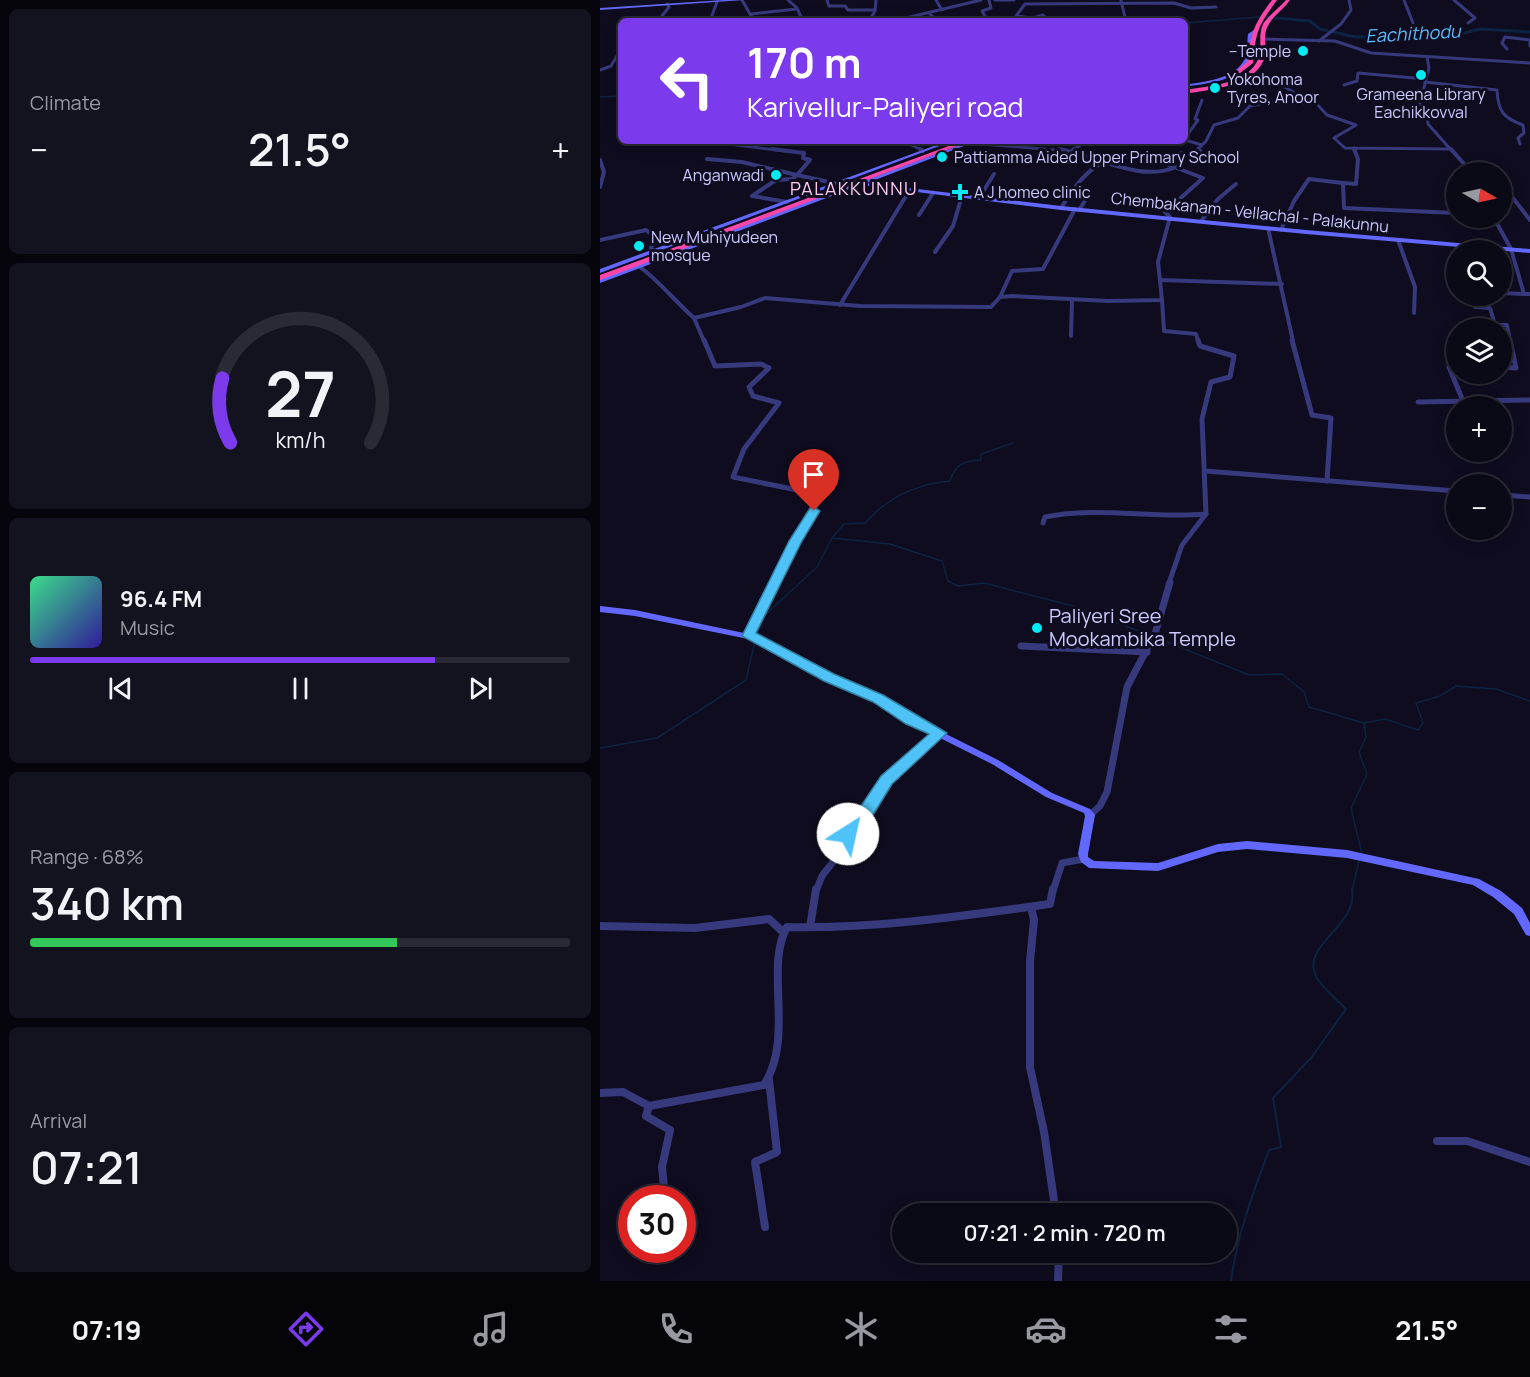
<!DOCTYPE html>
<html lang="en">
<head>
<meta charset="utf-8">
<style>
  :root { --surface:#0a0916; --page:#13121f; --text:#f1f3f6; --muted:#999aa1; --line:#2a2a35; --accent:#7c3aed }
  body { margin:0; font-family:Manrope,sans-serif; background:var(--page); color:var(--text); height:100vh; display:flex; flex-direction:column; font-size:22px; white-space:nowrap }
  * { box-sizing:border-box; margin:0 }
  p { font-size:20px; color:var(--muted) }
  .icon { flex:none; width:33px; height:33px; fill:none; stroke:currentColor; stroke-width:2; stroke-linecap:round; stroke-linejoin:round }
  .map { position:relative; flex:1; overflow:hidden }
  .side { display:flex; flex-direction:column; gap:9px; padding:9px; background:#06050c; width:600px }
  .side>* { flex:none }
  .banner { position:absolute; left:18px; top:18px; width:570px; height:126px; border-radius:9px; box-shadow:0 3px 15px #0003,0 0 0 2px var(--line); background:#7c3aed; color:#fff; overflow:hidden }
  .needle { width:39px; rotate:99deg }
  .fabs { position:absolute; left:846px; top:162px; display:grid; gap:12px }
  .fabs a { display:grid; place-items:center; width:66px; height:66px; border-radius:50%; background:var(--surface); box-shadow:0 3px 15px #0003,0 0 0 2px var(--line); font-size:30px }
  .speed { position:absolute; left:18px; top:1185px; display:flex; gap:12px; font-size:30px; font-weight:700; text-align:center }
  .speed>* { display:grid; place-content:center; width:78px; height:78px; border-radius:50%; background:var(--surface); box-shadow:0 3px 15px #0003,0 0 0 2px var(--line); line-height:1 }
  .speed .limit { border:9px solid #d22; background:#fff; color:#111 }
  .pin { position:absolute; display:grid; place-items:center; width:51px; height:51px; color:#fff; margin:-62px -26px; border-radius:50% 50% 50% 0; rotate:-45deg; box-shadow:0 0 6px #0007 }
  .pin .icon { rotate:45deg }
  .me { position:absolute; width:66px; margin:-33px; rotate:35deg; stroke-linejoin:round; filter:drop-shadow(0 0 4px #0008) }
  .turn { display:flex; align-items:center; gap:21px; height:126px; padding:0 30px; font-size:27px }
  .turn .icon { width:78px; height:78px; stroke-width:2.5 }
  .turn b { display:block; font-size:42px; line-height:51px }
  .big { font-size:45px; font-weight:600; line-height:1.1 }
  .side .widget { flex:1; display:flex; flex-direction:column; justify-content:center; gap:9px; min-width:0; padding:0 21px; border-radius:9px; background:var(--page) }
  .side .dial { align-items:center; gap:0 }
  .dial svg { height:156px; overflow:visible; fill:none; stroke:var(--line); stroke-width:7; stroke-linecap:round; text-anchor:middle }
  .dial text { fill:var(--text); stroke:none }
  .song { display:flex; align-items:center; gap:18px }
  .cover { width:72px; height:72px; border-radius:9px; background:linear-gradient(135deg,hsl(150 70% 55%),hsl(250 70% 35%)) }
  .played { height:6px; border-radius:3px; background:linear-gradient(90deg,var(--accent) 75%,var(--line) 75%) }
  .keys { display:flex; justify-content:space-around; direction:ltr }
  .heat { display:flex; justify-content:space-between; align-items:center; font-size:33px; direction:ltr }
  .charge { height:9px; border-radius:4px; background:linear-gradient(90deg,#34c759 68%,var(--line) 0) }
  .trip { position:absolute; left:292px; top:1203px; width:345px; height:60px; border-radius:30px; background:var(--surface); box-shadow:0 3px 15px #0003,0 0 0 2px var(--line); font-weight:600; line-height:60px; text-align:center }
  .dock { display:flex; height:96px; justify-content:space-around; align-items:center; background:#040409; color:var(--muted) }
  .dock .icon { width:42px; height:42px }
  .dock .on { color:var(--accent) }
  .dock b { font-size:27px; color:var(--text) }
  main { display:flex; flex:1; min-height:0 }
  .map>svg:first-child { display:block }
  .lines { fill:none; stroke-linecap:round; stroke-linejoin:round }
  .stream-far1 { stroke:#0c2442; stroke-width:1.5 }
  .stream { stroke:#0c2442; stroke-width:2 }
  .canal { stroke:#0c2442; stroke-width:3 }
  .street-far4 { stroke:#37397d; stroke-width:3 }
  .street-far3 { stroke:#37397d; stroke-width:4 }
  .street-far2 { stroke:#37397d; stroke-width:5 }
  .street-far1 { stroke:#37397d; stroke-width:7 }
  .street { stroke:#37397d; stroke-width:8 }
  .secondary { fill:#6268fe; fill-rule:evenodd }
  .highway { fill:#fd46aa; fill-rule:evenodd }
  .route { fill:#4fc3f7; stroke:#337fa1; stroke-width:1.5 }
  .poi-dot { fill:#02eaf2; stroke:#0e0c1e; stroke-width:2 }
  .labels { text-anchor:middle; stroke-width:6; stroke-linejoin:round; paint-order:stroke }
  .far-poi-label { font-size:16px; fill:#cccaff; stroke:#0e0c1e; text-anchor:start }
  .far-street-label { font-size:16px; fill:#cccaff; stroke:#0e0c1e }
  .far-water-label { font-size:18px; font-style:italic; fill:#59bcfe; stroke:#0e0c1e }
  .far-quarter-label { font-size:18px; letter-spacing:1.5px; fill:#ffccef; stroke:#0e0c1e }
  .poi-label { font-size:20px; fill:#cccaff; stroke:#0e0c1e; text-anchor:start }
</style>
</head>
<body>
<main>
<section class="side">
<div class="widget"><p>Climate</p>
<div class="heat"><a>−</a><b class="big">21.5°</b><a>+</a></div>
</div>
<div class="widget dial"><svg viewBox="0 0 100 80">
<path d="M14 69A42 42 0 1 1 86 69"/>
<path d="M14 69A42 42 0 0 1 10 36" stroke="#7c3aed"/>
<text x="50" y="56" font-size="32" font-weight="700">27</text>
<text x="50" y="72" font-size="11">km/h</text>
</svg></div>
<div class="widget">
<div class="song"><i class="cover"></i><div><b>96.4 FM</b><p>Music</p></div></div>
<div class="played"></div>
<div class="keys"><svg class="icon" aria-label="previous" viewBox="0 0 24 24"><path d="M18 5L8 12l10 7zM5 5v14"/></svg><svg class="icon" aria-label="pause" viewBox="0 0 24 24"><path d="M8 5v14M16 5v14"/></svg><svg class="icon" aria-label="next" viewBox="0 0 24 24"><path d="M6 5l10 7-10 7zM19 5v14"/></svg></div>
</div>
<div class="widget"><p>Range · 68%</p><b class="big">340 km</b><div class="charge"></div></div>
<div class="widget"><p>Arrival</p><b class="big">07:21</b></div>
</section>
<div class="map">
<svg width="930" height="1281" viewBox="0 0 930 1281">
  <rect width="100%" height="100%" fill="#0e0c1e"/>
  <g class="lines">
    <g class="stream-far1">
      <path d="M585 23 659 17"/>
      <path d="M0 97 21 96"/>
      <path d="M232 538 244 524 265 523C287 498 317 484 350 481 355 464 364 461 381 460V454L413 443"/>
      <path d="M157 635 163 617 217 567 232 538 290 544 342 561 348 581 358 586 384 583 473 606 549 635"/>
      <path d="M562 640 649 675 682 674 704 692 709 707 764 723 785 719 818 730 823 723 816 703 840 696 856 686 896 689 930 701"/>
      <path d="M0 748 57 738 146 680 155 641"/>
      <path d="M762 854 751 808 767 774 759 752 766 737 764 723"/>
      <path d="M752 891 759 861"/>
    </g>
    <path class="stream" d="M631 1281C637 1235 653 1193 669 1150L681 1147 673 1098 711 1058 746 1009C737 1000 724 990 717 978 698 945 759 927 752 889"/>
    <g class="canal">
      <path d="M665 17 710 21 720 29 728 31"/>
      <path d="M733 32 755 37 853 36 880 29 930 32"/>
    </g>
    <g class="street-far4">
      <path d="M142 0 154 21"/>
      <path d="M188 0 197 8 203 21"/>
      <path d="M227 0 229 6H245L248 10H275"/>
      <path d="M336 0 342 10"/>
      <path d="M395 0H414"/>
      <path d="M804 0 813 23"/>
      <path d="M854 0 875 18 868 23"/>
      <path d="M521 1 526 21"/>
      <path d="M329 13 337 21"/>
      <path d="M151 14 197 9"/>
      <path d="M386 18 382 11 391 8 389 0"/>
      <path d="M446 18 443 15 433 18 416 16 425 4 574 3 591 8 616 7"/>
      <path d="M58 21 69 7 67 4"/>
      <path d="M110 21 117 2"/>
      <path d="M269 21 275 11 276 0"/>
      <path d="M293 21 381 0"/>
      <path d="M663 39 735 41 771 53 930 63"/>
      <path d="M719 41 741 24 751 10 749 0"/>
      <path d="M907 49 902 43 905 37 930 40V46"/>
      <path d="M827 57 829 68 818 111 827 114 828 124 852 151"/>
      <path d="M0 70 11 66 21 49"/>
      <path d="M646 75 671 80 692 91 704 103H716L727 115 756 125 734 138 745 148 851 149"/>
      <path d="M825 82 897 90C898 111 903 118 923 125L924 133 918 138 920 144"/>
      <path d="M744 85 757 81 758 73 825 79"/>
      <path d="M585 138 598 120 595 119 602 100"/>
      <path d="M585 140 602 145"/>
      <path d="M136 141V145L185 151"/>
      <path d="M304 141 323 151"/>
      <path d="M369 143 468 151"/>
      <path d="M754 148 755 151"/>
      <path d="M472 151 486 141"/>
      <path d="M600 151 598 149 606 141 614 125 638 118 650 106 671 102 704 103"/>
    </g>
    <g class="street-far3">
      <path d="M172 149 204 153 203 158 210 160 197 175 238 184"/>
      <path d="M320 149 323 151"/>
      <path d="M459 149C496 155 539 183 576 167"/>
      <path d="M754 149 758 159 756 184 743 183 744 208 856 213"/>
      <path d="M851 149 871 172"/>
      <path d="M472 151 474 149"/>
      <path d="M107 159 142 162 197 175"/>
      <path d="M0 160 4 172 0 187"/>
      <path d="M471 192 490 193 479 210"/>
      <path d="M379 198 394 174"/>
      <path d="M902 198H913L930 220"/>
      <path d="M187 202 152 196 176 180 192 179 197 175"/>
      <path d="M461 208C488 165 509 146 561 162L578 153 597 155 601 152 598 149"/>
      <path d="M319 215 333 193"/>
      <path d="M894 218 911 249 924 294H930"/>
      <path d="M602 220 618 199 636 184"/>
      <path d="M668 228 693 341"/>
      <path d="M681 230 694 201 709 179 743 183"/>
      <path d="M0 240 46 230 55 237 51 248 54 252"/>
      <path d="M798 240 815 287 814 313"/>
      <path d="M335 252 353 226 362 196"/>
      <path d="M40 267C60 282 75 301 94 318"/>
      <path d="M560 280 682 284"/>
      <path d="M902 293 924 294"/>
      <path d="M872 296 875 307 890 308 895 325H907L910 341"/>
      <path d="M400 297 412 271 443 269 475 209"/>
      <path d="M562 300 564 331 596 334 598 341"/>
      <path d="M240 305 309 191"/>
      <path d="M471 336 472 299"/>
      <path d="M104 341 94 318 141 307 165 298 260 306 391 307 400 297 412 296 508 301 562 300 558 262 570 217 565 212 603 178 561 162"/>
    </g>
    <g class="street-far2">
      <path d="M104 340 115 366 161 364 169 368 149 387 153 396 179 403 144 449 133 477 222 495 174 583"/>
      <path d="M692 340 712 415 731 418 727 481"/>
      <path d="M856 367H849L863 401"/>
      <path d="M902 367 916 368 910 340"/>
      <path d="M818 402 930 400"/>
      <path d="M605 471 856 491"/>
      <path d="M902 495 930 497"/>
      <path d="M443 523 445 517C498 506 552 519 606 514"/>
      <path d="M569 583 582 545 606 514 602 419 611 382 630 377 634 356 600 346 598 340"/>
    </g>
    <g class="street-far1">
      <path d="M148 636 175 582"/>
      <path d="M421 646 547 652"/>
      <path d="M490 815 500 806 507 792 527 687 555 634 570 582"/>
      <path d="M216 891 222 876 236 858 254 815 267 810 286 780 339 733"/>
      <path d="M453 891 462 863 484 859"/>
    </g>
    <g class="street">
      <path d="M431 907 434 920 430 961V1067L444 1132 456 1214"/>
      <path d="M0 926 95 928 169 919 182 931"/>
      <path d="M210 927 216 889"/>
      <path d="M0 1093 23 1092 49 1106 164 1085C195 1037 164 967 187 927 275 929 363 916 450 904L453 889"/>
      <path d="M49 1106 46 1116 70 1130 62 1167 65 1198"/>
      <path d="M837 1141H867L930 1162"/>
      <path d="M165 1227 155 1162 177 1152 169 1080"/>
      <path d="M458 1281 459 1252"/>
    </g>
    <g class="secondary">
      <path d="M124 0H144L0 10V8Z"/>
      <path d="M654 30 657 31 652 35C651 42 652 51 649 59 639 82 606 83 585 87V85C604 81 636 80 645 58 648 51 647 42 648 34Z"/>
      <path d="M347 141H353L0 273V269Z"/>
      <path d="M371 141H377L267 183 461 206 706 230 930 249V253L706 234 461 210 261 185 0 283V279Z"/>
      <path d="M0 606 35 610 163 637 232 676 281 696 314 718 398 760 452 793 490 809 495 815 488 854V857L494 861 558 863 618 844 647 841 747 850 879 879 901 891 922 908 930 923V936L926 935 914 914 893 897 873 885 747 858 647 849 618 852 558 871 489 868 481 862 478 854 485 816 484 813 446 797 392 764 308 722 275 700 226 680 158 641 35 616 0 612Z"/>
    </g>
    <g class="highway">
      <path d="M672 0H677C658 26 656 31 653 63L639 74H635V72L647 62C651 32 654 24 672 0Z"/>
      <path d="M686 0H690C684 9 674 15 669 24 662 34 667 45 665 56 657 87 611 89 585 94V90C608 86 650 84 659 57 662 46 658 35 663 24 669 15 679 8 686 0Z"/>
      <path d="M362 141H371L0 280V275Z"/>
    </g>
  </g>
  <path class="route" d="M214 507 220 511 202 541 156 633 234 674 283 695 347 733 292 784 273 815 261 819 253 838 248 840 240 834 249 811 261 806 281 776 329 734 306 724 273 702 224 681 142 636 189 541 210 508Z"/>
  <g class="poi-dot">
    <circle cx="703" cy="51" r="6"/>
    <circle cx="821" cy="75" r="6"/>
    <circle cx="615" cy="88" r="6"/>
    <circle cx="342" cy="157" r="6"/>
    <circle cx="176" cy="175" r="6"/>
    <path d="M357 183h6v6h6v6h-6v6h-6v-6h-6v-6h6z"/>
    <circle cx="39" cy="246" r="6"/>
    <circle cx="437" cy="628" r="6"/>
  </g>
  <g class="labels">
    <g class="far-poi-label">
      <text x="691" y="57" text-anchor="end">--Temple</text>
      <text x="627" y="85">Yokohoma<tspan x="627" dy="18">Tyres, Anoor</tspan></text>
      <text x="821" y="100" text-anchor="middle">Grameena Library<tspan x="821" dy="18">Eachikkovval</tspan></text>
      <text x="354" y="163">Pattiamma Aided Upper Primary School</text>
      <text x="164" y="181" text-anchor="end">Anganwadi</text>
      <text x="374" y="198">A J homeo clinic</text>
      <text x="51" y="243">New Muhiyudeen<tspan x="51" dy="18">mosque</tspan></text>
    </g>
    <g class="far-street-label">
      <text transform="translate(650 212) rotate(6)" y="6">Chembakanam - Vellachal - Palakunnu</text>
    </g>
    <g class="far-water-label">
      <text transform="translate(813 34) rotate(-3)" y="6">Eachithodu</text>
    </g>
    <g class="far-quarter-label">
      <text x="254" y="195">PALAKKUNNU</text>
    </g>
    <g class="poi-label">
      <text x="449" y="623">Paliyeri Sree<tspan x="449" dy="23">Mookambika Temple</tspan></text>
    </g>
  </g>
</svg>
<div class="fabs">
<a><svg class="needle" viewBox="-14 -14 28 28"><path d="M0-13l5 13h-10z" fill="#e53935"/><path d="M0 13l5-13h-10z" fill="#999aa1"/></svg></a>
<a><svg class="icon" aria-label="search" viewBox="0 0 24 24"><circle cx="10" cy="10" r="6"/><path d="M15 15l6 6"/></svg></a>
<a><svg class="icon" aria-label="layers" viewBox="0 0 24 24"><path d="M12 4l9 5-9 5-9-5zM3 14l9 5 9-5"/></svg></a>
<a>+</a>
<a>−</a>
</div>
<div class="speed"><div class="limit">30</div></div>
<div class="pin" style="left:214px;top:511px;background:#d93025"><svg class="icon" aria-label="arrive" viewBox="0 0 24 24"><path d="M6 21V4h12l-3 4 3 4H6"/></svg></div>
<svg class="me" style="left:248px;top:834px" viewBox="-20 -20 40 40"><circle r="19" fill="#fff"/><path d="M0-13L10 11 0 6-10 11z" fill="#4fc3f7"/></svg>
<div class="trip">07:21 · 2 min · 720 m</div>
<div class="banner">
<div class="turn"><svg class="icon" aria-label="left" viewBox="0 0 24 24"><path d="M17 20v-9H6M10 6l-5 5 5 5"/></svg><div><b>170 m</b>Karivellur-Paliyeri road</div></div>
</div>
</div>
</main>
<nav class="dock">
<b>07:19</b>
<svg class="icon on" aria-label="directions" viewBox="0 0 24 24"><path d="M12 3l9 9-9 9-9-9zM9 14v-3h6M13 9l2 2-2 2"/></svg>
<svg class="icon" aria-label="music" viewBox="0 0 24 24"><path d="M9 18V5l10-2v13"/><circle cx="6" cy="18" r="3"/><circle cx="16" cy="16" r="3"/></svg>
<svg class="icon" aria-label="phone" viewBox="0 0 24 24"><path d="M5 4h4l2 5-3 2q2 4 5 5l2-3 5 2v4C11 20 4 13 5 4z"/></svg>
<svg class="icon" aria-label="climate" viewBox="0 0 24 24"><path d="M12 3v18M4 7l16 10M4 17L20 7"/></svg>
<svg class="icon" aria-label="car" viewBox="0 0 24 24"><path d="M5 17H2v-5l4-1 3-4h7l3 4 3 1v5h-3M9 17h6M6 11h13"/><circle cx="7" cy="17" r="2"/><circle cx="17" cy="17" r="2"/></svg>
<svg class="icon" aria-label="filters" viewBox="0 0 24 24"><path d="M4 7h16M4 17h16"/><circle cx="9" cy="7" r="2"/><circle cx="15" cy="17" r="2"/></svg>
<b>21.5°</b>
</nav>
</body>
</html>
